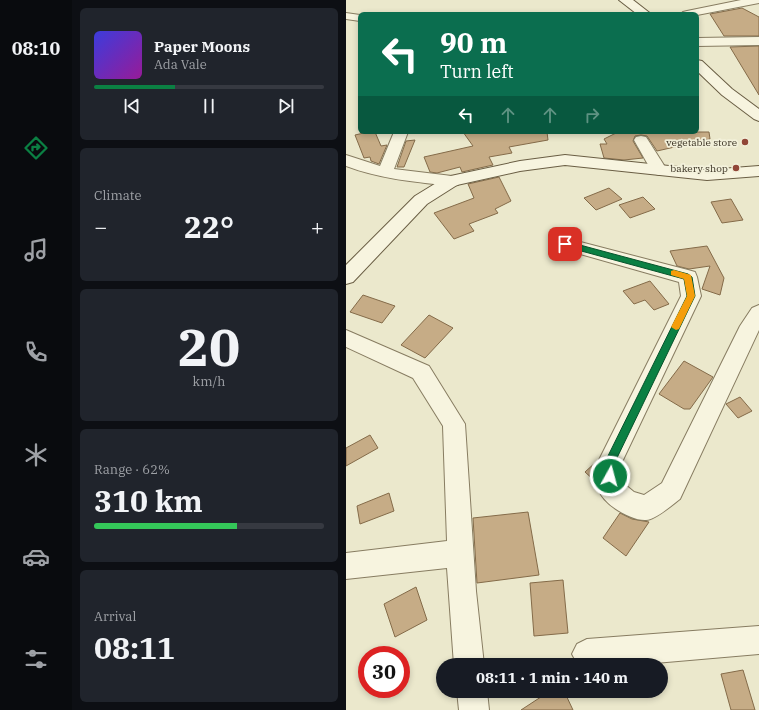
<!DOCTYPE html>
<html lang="en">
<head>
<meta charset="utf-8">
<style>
  :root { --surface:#171b24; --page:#20242c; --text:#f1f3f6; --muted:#9ea1a6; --line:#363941; --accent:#0b8043 }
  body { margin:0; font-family:"IBM Plex Serif",serif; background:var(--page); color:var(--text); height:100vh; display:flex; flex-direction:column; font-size:15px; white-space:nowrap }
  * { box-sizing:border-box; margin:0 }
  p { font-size:13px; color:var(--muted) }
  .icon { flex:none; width:22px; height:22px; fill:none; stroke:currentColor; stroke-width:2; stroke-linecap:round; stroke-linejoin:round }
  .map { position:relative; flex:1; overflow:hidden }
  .panel { display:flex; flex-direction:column; gap:8px; padding:8px; background:#0d0f14; width:274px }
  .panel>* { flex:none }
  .guide { position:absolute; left:12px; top:12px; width:341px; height:122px; border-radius:6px; box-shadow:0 2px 6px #0003; background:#0b6e4f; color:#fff; overflow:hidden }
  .speed { position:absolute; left:12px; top:646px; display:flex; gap:8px; font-size:20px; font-weight:700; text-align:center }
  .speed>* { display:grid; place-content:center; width:52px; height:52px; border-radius:50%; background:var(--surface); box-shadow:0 2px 6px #0003; line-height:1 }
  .speed .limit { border:6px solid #d22; background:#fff; color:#111 }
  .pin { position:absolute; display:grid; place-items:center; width:34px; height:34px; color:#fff; margin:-17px; border-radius:8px; box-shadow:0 2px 6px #0006 }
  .me { position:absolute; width:44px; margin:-22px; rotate:7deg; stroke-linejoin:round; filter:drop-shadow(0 0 3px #0008) }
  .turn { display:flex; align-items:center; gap:14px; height:84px; padding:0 16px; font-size:18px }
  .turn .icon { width:52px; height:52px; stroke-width:2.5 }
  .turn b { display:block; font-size:28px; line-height:34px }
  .lanes { display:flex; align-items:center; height:38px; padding:0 16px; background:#0003; justify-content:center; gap:20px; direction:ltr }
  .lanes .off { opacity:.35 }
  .big { font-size:30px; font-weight:700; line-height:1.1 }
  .panel .tile { flex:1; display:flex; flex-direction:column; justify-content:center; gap:6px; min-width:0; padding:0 14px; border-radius:6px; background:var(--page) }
  .panel .dial { align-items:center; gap:0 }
  .dial b { font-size:52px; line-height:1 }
  .song { display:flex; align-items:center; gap:12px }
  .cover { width:48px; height:48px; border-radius:6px; background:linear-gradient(135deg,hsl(240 70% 55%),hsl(300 70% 35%)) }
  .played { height:4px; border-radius:2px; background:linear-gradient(90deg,var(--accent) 35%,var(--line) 35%) }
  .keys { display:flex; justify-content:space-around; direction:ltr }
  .heat { display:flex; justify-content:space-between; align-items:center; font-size:22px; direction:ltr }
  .charge { height:6px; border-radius:3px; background:linear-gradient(90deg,#34c759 62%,var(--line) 0) }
  .trip { position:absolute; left:90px; top:658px; width:232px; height:40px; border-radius:20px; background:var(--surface); box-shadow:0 2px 6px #0003; font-weight:700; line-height:40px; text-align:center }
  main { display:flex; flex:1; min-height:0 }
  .dock { display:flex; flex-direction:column; width:72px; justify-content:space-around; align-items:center; background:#090b0e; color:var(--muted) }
  .dock .icon { width:28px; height:28px }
  .dock .active { color:var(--accent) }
  .dock b { font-size:18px; color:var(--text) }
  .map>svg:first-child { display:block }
  .building { fill:#c6ac86; stroke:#846b49 }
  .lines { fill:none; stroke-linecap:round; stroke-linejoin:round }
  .street-casing { stroke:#877c61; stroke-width:2 }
  .secondary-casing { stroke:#6a5e44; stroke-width:2 }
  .street { fill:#f7f4df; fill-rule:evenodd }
  .secondary { fill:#f7f4df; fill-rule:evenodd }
  .route { fill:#0b8043; stroke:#07532c }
  .slow { fill:#f59e0b }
  .poi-dot { fill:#914637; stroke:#f3f1db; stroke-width:1.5 }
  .labels { text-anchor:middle; stroke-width:3.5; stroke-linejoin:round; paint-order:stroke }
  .far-poi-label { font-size:10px; fill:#3a3223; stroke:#f3f1db; text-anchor:end }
</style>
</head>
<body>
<main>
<nav class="dock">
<b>08:10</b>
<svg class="icon active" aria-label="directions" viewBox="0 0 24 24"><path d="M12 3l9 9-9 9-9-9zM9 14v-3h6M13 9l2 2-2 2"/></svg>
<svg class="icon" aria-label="music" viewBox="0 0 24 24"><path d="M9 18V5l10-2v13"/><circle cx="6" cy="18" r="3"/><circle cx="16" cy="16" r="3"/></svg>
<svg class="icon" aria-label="phone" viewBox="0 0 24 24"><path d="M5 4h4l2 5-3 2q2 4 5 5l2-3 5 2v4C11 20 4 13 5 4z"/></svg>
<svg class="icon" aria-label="climate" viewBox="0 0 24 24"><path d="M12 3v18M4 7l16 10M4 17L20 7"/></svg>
<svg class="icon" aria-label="car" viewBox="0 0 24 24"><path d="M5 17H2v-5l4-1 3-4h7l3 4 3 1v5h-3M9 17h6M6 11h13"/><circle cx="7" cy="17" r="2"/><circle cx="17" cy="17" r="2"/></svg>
<svg class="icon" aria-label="filters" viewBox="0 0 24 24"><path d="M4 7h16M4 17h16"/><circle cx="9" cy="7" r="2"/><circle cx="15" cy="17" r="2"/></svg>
</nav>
<section class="panel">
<div class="tile">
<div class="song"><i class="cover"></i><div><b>Paper Moons</b><p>Ada Vale</p></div></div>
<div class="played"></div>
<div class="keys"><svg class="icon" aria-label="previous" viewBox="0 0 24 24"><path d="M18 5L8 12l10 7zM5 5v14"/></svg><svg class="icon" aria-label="pause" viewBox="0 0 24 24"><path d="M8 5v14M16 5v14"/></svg><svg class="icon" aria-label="next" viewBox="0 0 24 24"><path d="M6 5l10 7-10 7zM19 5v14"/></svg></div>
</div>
<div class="tile"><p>Climate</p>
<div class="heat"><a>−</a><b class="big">22°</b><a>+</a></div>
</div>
<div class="tile dial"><b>20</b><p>km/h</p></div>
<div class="tile"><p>Range · 62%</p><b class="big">310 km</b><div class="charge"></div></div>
<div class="tile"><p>Arrival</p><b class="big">08:11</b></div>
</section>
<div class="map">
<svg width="413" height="710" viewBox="0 0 413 710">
  <rect width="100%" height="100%" fill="#ebe8cc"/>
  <g class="building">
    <path d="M396 8 413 17V36H378L364 14Z"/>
    <path d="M413 46V95L384 47Z"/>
    <path d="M22 132H29L35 146 41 145 33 164 25 161 24 157 18 158 9 135Z"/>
    <path d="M117 132H201L202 140 163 147 166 153 143 157 147 165 116 172 114 167 91 173 84 172 78 157 127 146Z"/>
    <path d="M272 132H363L364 139 311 151 301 136 295 135 289 136 287 141 297 158 278 160 258 158 254 144H261L258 139Z"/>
    <path d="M69 140 58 167H51L60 141Z"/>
    <path d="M153 177 165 201 149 209 152 213 123 224 128 231 108 239 88 213 128 198 122 184Z"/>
    <path d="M263 188 276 199 250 210 238 198Z"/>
    <path d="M297 197 309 209 284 218 273 205Z"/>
    <path d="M385 199 397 220 376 223 365 202Z"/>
    <path d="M361 246 378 278 374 295 356 289 364 266 343 269 331 266 324 251Z"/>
    <path d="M304 281 323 304 308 310 299 300 288 304 277 291Z"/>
    <path d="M17 295 49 306 36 323 4 312Z"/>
    <path d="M83 315 107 328 79 358 55 345Z"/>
    <path d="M338 361 367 377 344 409H338L313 394Z"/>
    <path d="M394 397 406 411 392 418 380 404Z"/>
    <path d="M24 435 32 448 0 466V448Z"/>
    <path d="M250 462V482L239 472Z"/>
    <path d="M43 493 48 511 14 524 11 506Z"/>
    <path d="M182 512 193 575 131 583 127 518Z"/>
    <path d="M274 513 286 519 303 522 280 556 257 538Z"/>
    <path d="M217 580 222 633 188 636 184 583Z"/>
    <path d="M70 587 81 620 49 637 38 604Z"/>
    <path d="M397 670 409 710H385L375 674Z"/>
    <path d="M204 691H218L227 710H175Z"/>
  </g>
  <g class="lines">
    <g class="street-casing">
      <g id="street">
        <path d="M395 0H413V3L351 15V14H335L337 12 341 11Z"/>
        <path d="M0 13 14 15V21L0 19Z"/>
        <path d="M413 37V45L351 46V38Z"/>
        <path d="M48 132H62L48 169 106 176 112 177 114 181 112 185 106 186C70 182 34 179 0 166V155L34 166Z"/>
        <path d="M295 136 300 137 302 140 321 170 319 173 313 175 307 173 305 170 288 140 290 137Z"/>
        <path d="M219 238 342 270 349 272 351 277 355 296 276 462 277 483 288 492 298 495 316 483 394 326 406 308 413 305V330L334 499C326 505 309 520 300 520 285 521 257 504 253 490 251 482 252 471 252 462L335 296 333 282 213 248 210 244 213 240Z"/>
        <path d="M0 330 83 366 119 424 130 591 138 665H108L101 568 0 579V553L101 541 97 426 67 378 0 347Z"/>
        <path d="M413 626V654L286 665H232L226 654 231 644 241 639Z"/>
        <path d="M111 691H141L143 710H113Z"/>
      </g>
    </g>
    <g class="secondary-casing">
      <g id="secondary">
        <path d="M273 0H287L305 14H291Z"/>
        <path d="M351 60 356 61 386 89 413 109V121L408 119 376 95 351 71Z"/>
        <path d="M219 155 361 170 413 166V176L361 180 219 165 174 171 111 185 81 204 7 282 0 284V265L69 196 100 177 174 161Z"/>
      </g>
    </g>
    <use href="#street" class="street"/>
    <use href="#secondary" class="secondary"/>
  </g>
  <path class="route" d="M219 241 342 274 346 277 349 296 269 462 270 476 268 479 264 481 261 479 259 462 341 296 338 279 217 246V242Z"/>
  <path class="slow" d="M328 270 345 275 349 296 333 329 330 330 325 327 341 296 338 279 325 275V271Z"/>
  <g class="poi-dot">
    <circle cx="399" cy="142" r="4"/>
    <circle cx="390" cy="168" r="4"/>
  </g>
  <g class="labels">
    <g class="far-poi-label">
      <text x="391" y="146">vegetable store</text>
      <text x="382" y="172">bakery shop</text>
    </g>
  </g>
</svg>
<div class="speed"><div class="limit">30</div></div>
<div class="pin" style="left:219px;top:244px;background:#d93025"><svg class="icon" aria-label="arrive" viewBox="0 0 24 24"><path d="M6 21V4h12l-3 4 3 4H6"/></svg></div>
<svg class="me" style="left:264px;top:476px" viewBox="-20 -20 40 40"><circle r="17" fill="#0b8043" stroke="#fff" stroke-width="3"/><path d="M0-11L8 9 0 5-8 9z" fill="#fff"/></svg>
<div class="trip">08:11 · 1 min · 140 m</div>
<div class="guide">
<div class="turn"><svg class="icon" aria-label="left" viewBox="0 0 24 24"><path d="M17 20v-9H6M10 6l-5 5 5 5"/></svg><div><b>90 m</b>Turn left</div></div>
<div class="lanes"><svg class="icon" aria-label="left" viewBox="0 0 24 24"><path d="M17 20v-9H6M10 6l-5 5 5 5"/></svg><svg class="icon off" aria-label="ahead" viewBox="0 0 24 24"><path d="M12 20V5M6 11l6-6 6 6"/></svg><svg class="icon off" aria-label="ahead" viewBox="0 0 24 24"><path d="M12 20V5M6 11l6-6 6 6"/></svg><svg class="icon off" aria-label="right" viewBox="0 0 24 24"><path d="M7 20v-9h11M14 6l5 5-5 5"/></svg></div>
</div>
</div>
</main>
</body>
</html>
